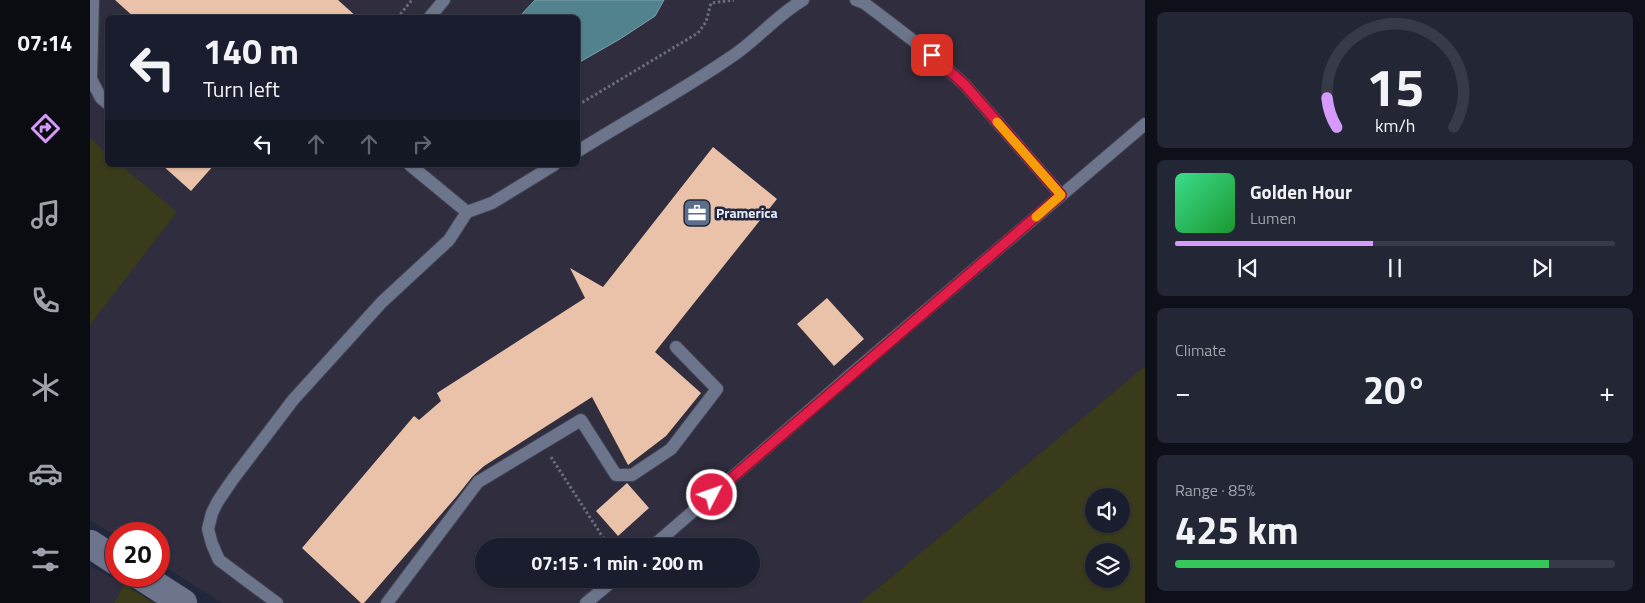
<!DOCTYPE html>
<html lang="en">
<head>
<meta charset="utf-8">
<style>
  :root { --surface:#191d2d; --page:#222635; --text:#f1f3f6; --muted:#9fa2aa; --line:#373b49; --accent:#d69bfa }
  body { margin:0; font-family:"Titillium Web",sans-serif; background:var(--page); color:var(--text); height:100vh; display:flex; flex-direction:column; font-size:19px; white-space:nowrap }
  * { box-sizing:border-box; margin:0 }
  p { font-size:16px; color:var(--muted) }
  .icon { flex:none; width:28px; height:28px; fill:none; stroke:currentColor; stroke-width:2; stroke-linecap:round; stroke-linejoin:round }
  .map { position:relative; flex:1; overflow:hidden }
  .drawer { display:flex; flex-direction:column; gap:12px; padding:12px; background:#0e1019; width:500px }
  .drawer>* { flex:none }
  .banner { position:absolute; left:15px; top:15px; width:475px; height:152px; border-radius:8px; box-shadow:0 1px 4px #0004,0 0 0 1px var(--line); background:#191d2d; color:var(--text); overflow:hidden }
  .tools { position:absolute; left:995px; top:488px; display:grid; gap:10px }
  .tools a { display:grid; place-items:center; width:45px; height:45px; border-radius:50%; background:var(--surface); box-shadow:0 1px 4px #0004,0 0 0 1px var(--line); font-size:25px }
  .speed { position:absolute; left:15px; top:522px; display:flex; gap:10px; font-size:25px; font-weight:700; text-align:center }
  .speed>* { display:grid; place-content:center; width:65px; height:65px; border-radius:50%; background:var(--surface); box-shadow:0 1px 4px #0004,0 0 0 1px var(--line); line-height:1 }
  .speed .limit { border:8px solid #d22; background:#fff; color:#111 }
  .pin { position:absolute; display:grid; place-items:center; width:42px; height:42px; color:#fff; margin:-21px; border-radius:10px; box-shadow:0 2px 8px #0006 }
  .me { position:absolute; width:55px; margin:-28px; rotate:49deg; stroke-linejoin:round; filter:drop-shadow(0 0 4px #0008) }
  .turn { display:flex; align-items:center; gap:18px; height:105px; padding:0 15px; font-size:22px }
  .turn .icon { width:65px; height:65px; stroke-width:2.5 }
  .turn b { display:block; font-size:35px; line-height:42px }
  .lanes { display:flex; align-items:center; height:48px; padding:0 15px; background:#0003; justify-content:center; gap:25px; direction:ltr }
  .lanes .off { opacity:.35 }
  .big { font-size:38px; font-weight:700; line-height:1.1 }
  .drawer .card { flex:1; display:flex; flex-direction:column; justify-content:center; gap:8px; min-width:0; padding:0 18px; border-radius:8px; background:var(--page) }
  .drawer .dial { align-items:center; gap:0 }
  .dial svg { height:130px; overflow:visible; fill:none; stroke:var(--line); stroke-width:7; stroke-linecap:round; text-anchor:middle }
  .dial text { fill:var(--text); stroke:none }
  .song { display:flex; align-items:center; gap:15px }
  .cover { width:60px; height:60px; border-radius:8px; background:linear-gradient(135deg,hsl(150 70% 55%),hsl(130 70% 35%)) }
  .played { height:5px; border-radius:2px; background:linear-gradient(90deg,var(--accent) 45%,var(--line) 45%) }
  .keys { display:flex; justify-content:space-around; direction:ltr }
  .heat { display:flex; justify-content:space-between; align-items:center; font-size:28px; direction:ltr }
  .charge { height:8px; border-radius:4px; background:linear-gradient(90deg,#34c759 85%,var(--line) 0) }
  .trip { position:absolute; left:385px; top:538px; width:285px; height:50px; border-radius:25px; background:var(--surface); box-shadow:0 1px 4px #0004,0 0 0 1px var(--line); font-weight:700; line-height:50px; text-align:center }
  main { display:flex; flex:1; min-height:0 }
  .tabs { display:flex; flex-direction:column; width:90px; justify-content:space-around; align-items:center; background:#0a0c12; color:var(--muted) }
  .tabs .icon { width:35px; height:35px }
  .tabs .current { color:var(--accent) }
  .tabs b { font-size:22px; color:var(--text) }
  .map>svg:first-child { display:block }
  .industrial { fill:#302d3e; fill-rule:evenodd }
  .green { fill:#3a3b1b; fill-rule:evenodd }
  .water { fill:#51828e; stroke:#7ea1ae }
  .building { fill:#eac2aa }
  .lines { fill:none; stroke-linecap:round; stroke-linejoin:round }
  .service-casing { stroke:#404455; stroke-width:14 }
  .tertiary-casing { stroke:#404455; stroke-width:29 }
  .path { stroke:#676d7f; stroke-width:3; stroke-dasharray:2.5 2.5; stroke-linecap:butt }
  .service { stroke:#6d758d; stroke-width:12 }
  .tertiary { stroke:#6d758d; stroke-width:28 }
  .route-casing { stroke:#92132f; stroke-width:12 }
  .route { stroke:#e11d48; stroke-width:9 }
  .slow { stroke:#f59e0b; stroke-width:9 }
  .labels { text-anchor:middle; stroke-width:5; stroke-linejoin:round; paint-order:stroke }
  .poi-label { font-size:14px; font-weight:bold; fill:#e6eaf8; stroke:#21273c; text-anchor:start }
</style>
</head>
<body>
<main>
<nav class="tabs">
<b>07:14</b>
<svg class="icon current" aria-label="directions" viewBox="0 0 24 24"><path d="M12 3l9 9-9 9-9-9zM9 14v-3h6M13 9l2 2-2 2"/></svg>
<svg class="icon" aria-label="music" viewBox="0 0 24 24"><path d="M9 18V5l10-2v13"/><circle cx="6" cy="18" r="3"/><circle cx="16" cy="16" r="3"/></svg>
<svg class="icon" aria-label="phone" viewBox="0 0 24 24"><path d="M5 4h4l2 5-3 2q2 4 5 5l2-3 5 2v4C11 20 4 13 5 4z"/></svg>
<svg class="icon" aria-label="climate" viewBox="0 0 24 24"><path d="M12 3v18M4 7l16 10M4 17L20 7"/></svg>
<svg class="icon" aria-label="car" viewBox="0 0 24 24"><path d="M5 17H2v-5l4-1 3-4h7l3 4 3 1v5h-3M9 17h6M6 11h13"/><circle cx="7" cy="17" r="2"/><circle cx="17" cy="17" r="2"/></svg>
<svg class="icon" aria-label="filters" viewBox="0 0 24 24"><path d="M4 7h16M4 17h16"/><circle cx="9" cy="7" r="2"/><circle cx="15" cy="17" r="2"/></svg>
</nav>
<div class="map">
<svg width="1055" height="603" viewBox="0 0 1055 603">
  <rect width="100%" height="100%" fill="#21273c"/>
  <g class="industrial">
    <path d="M0 0H1055V366L770 603H132L69 563V534H26V536L0 520V325L87 212 31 165H488V18H18L17 153 0 138ZM394 546H661V579H394Z"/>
    <path d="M0 566 34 584 24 603H0Z"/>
  </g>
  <g class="green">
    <path d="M0 138 17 153 18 165H31L87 212 0 325Z"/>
    <path d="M1055 366V603H770ZM1004 496H1031V524H1004ZM1004 551H1031V579H1004Z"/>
    <path d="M34 584 64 603H24Z"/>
  </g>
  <path class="water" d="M445 0H574L565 16 530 39 488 63V18L429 17Z"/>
  <g class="building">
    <path d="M25 0H248L268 18H45Z"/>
    <path d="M623 147 687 199 565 352 611 393 576 436 538 465 502 397 394 466 382 477 367 496 274 603H271L212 548 324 416 329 420 351 401 347 393 495 298 480 268 513 287Z"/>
    <path d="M72 165H124L101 191Z"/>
    <path d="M737 298 774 339 744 366 707 324Z"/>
    <path d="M537 483 559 508 528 536 506 511Z"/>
  </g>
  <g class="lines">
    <g class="service-casing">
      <g id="service">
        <path d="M3 0 1 79 11 98 18 104"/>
        <path d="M766 0 774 3 790 15 842 55 875 85 971 195"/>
        <path d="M339 18 354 0"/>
        <path d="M488 151C539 119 592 91 641 57 667 40 687 15 713 0"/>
        <path d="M320 165 377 212"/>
        <path d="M563 546 759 376 1055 124"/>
        <path d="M187 603 129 560 122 544 118 529 122 513 128 501 143 479 203 400 292 302 359 240 377 212 402 203 464 165"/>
        <path d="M297 603 388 482 491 420 526 475H542L581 449 627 389 586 347"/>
        <path d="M496 603 525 579"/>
      </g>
    </g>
    <g class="tertiary-casing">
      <g id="tertiary">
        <path d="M0 544 26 561"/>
        <path d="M51 576 93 603"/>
      </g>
    </g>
    <g class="path">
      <path d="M307 18 322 0"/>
      <path d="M488 105 608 33 616 22 621 3 644 0"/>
      <path d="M461 457 514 539 507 543 509 546"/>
    </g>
    <use href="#service" class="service"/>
    <use href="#tertiary" class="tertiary"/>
  </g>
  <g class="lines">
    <g class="route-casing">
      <path id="route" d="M622 495 971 195 875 85 842 55"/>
    </g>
    <use href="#route" class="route"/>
    <path class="slow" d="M907 122 971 195 946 217"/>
  </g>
  <defs>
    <g id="office-square" transform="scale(1.4375)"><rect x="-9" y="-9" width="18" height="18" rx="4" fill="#5c6f8a" stroke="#21273c"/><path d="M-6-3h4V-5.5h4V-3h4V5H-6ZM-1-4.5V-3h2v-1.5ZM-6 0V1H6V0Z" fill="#fff"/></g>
  </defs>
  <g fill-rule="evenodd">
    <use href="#office-square" x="607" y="213"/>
  </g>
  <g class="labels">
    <g class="poi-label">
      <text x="626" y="218">Pramerica</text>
    </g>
  </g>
</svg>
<div class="tools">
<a><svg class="icon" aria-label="sound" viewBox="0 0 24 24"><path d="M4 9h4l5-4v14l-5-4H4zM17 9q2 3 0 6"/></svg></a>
<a><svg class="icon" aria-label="layers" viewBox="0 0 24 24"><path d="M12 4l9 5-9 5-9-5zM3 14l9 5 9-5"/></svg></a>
</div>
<div class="speed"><div class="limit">20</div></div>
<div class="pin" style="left:842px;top:55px;background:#d93025"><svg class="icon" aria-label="arrive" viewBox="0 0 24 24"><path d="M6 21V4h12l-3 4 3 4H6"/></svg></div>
<svg class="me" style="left:622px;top:495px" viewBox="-20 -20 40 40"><circle r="17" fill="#e11d48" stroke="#fff" stroke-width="3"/><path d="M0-11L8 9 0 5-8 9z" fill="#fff"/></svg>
<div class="trip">07:15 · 1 min · 200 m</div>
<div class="banner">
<div class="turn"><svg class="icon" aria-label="left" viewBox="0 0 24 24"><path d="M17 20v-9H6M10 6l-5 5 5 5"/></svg><div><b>140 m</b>Turn left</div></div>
<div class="lanes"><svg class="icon" aria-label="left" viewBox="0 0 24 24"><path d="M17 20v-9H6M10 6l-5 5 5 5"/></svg><svg class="icon off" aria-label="ahead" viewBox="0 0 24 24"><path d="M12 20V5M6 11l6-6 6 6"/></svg><svg class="icon off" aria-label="ahead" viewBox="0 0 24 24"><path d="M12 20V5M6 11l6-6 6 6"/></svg><svg class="icon off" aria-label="right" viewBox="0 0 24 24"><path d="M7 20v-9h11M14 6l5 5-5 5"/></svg></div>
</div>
</div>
<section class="drawer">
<div class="card dial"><svg viewBox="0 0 100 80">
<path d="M14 69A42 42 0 1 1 86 69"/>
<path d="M14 69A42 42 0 0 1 8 51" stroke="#d69bfa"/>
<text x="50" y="56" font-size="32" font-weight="700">15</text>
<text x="50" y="72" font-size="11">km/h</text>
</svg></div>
<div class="card">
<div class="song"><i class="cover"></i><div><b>Golden Hour</b><p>Lumen</p></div></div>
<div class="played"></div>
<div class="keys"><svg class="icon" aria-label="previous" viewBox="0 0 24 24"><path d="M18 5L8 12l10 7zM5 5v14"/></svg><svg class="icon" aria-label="pause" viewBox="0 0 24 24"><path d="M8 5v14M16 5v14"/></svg><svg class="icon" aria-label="next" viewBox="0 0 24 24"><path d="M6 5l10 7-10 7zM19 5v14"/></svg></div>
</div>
<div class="card"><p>Climate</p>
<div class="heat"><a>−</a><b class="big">20°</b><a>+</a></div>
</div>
<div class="card"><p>Range · 85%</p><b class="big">425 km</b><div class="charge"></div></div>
</section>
</main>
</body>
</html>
